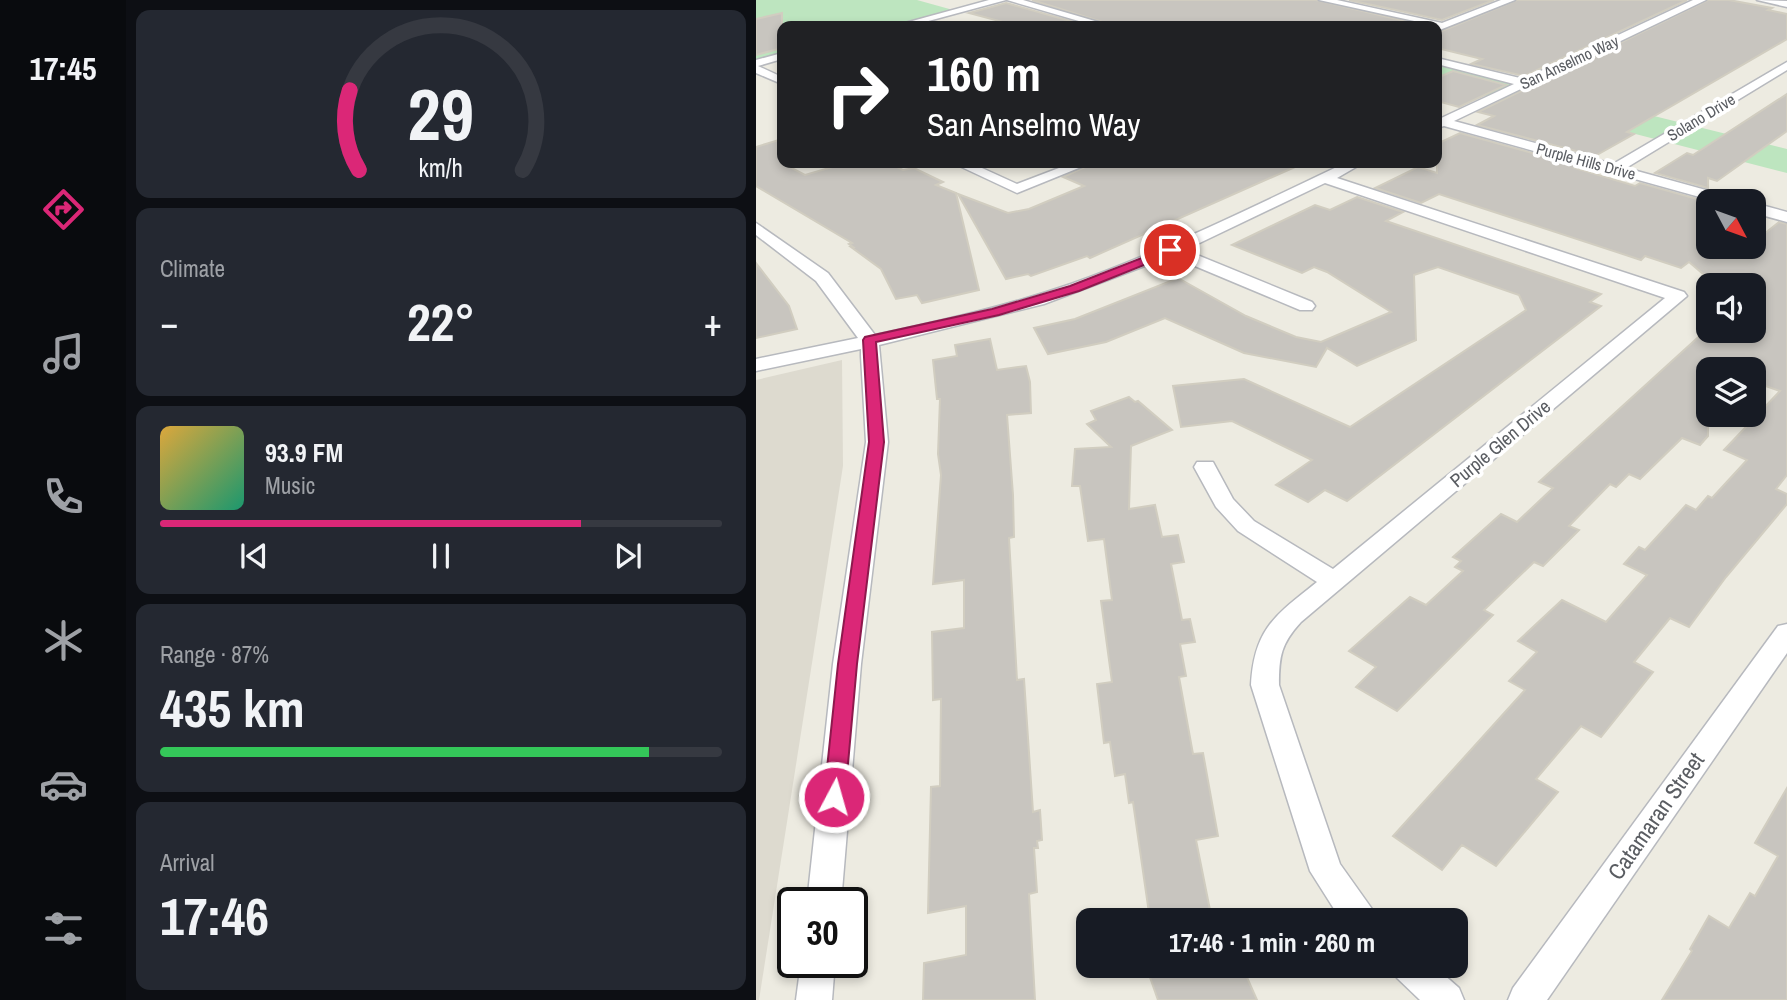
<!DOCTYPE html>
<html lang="en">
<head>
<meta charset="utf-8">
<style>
  :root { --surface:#171b24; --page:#242831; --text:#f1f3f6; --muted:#9ea1a6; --line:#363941; --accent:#db2777 }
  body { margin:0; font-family:"Archivo Narrow",sans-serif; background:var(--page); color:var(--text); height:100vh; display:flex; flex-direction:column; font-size:26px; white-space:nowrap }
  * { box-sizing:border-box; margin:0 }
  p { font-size:23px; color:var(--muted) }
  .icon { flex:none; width:38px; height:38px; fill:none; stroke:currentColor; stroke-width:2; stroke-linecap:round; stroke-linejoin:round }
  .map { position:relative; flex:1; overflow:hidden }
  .drawer { display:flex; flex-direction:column; gap:10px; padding:10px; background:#0d0f14; width:630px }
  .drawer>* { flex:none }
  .guide { position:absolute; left:21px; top:21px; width:665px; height:147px; border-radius:14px; box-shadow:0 4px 10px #0003; background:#202124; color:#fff; overflow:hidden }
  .needle { width:46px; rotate:131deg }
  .tools { position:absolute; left:940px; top:189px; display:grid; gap:14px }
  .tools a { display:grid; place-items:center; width:70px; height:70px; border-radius:14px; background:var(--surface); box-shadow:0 4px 10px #0003; font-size:35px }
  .speed { position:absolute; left:21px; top:887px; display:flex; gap:14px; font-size:35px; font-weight:700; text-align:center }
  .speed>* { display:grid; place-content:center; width:91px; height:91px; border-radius:50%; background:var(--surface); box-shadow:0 4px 10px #0003; line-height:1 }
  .speed .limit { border:4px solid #111; border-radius:10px; background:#fff; color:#111 }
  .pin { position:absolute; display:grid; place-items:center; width:60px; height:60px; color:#fff; margin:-30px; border:4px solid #fff; border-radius:50%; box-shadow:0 2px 7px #0007 }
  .me { position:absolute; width:77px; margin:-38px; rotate:6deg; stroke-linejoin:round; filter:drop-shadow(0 0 5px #0008) }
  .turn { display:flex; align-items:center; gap:24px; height:147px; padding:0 35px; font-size:32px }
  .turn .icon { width:91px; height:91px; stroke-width:2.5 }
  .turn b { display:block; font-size:49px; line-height:60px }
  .big { font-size:52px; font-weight:800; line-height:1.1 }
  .drawer .tile { flex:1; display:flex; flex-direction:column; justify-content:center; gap:10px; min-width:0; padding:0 24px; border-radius:14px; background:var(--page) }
  .drawer .dial { align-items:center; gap:0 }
  .dial svg { height:182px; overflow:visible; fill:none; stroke:var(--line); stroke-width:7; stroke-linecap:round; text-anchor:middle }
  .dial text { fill:var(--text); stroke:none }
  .song { display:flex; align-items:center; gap:21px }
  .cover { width:84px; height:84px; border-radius:10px; background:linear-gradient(135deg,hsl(40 70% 55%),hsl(160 70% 35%)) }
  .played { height:7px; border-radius:4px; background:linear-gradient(90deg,var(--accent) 75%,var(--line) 75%) }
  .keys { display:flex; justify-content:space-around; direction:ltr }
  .heat { display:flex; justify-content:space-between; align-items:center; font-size:38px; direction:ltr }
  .charge { height:10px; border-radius:5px; background:linear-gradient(90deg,#34c759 87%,var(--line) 0) }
  .trip { position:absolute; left:320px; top:908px; width:392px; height:70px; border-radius:14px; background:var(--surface); box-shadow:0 4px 10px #0003; font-weight:800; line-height:70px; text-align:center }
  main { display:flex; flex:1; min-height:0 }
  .tab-bar { display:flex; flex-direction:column; width:126px; justify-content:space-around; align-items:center; background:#090b0e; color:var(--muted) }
  .tab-bar .icon { width:49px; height:49px }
  .tab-bar .current { color:var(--accent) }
  .tab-bar b { font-size:32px; color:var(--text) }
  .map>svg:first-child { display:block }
  .education { fill:#dddacf }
  .green { fill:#bde5bf }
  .building { fill:#c8c5bf; stroke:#d1cdc0; stroke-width:2 }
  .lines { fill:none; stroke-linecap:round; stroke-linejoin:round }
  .street-casing { stroke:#b7b9be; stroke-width:3 }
  .street { fill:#fff; fill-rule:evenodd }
  .route { fill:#db2777; stroke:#8e194d; stroke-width:2 }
  .labels { text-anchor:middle; stroke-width:7; stroke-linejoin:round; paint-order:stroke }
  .far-street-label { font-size:16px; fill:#5a5d62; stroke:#fff }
  .street-label { font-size:19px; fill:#5a5d62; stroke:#fff }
  .near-street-label { font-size:23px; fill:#5a5d62; stroke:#fff }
</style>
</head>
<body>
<main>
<nav class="tab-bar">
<b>17:45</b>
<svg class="icon current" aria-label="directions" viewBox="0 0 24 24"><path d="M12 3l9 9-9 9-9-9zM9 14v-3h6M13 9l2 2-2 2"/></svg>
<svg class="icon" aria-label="music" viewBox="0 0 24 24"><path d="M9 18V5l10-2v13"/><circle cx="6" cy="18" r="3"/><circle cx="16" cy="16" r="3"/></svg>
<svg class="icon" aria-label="phone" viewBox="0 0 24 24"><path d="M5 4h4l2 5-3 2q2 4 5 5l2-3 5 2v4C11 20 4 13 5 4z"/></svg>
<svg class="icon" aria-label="climate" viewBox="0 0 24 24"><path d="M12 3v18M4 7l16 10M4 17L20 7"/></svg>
<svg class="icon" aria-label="car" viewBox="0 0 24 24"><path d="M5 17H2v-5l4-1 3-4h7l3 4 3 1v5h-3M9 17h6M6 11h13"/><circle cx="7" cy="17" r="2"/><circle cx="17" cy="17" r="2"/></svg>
<svg class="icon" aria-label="filters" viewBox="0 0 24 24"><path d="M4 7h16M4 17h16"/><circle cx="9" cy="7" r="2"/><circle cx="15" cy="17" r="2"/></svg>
</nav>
<section class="drawer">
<div class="tile dial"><svg viewBox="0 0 100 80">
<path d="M14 69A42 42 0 1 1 86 69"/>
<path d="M14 69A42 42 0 0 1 10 34" stroke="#db2777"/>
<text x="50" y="56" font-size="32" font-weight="700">29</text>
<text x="50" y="72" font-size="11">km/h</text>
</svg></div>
<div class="tile"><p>Climate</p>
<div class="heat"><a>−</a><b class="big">22°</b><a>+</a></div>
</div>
<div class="tile">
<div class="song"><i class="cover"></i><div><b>93.9 FM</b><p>Music</p></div></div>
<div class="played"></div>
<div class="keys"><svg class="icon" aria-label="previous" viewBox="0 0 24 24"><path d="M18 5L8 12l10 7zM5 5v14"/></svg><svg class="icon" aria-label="pause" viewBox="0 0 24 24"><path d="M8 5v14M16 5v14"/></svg><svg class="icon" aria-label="next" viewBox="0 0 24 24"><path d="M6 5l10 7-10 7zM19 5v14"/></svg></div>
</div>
<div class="tile"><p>Range · 87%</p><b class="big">435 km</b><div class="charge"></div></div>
<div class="tile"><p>Arrival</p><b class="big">17:46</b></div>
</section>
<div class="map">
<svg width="1031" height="1000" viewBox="0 0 1031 1000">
  <rect width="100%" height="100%" fill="#edebe1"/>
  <path class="education" d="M86 360 87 466 3 1000H0V380Z"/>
  <g class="green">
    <path d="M0 0H161L197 10 134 26H26V53L0 60Z"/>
    <path d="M681 62 1031 149V173L681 83Z"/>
  </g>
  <g class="building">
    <path d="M276 0H560L670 26H359Z"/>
    <path d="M593 0H738L686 20Z"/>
    <path d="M761 0H931L768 76 715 64 726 59 681 48V33Z"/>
    <path d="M952 0H973L1016 8 1012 10 1031 14V39L871 132 878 134 839 156 721 125 738 116 722 112Z"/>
    <path d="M250 3 332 26H262L213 13Z"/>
    <path d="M26 13V48L0 55V19Z"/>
    <path d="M697 71 750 85 703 107 681 101V78Z"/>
    <path d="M1031 94V131L961 181 952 178V188L899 173 931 153 937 155Z"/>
    <path d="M704 133 823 166 819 168 879 186 884 183 952 202V247L982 254 992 247H998V242L1023 222 1031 224V475L1020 489 1031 494V504L970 577 933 627 914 618 878 662 897 672 845 737 825 726 780 779 802 792 740 866 706 845 686 870 637 836 769 690 753 681 781 652 762 641 806 600 850 622 891 575 868 564 883 547 889 550 930 505 940 510 952 496 956 498 991 460 968 450 1024 391 998 382V369H952V436L944 445 926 438 884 479 873 474 860 487 854 484 813 526 823 530 787 566 778 562 728 610 737 615 641 711 600 687 620 667 593 651 654 597 670 605 707 571 699 567 705 561 697 557 745 514 761 522 797 488 783 482 949 331H998V285H960L933 262 925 268 889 256 885 260 683 194 665 203 619 188 662 167 681 173V144Z"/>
    <path d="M26 139V163L49 175 90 163H133L147 170 158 168 187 182 180 185 200 193 223 290 166 303 161 295 140 299 125 269 95 247H97L93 244 96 243 0 186V147Z"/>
    <path d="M338 163H548L334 258 331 256 275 276 272 274 250 279 202 194 252 213 273 209 328 186 307 177Z"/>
    <path d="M601 197 647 212 630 221 845 294 834 302 845 306 591 501 569 490 552 502 520 485 556 460 476 421 425 427 417 386 488 379 594 427 770 310 763 295 682 267 658 275 660 340 601 366 571 348 560 367 488 353 409 318 350 342 292 354 278 328 319 319 422 278 490 316 540 337 565 342 635 312 571 272 558 267 546 273 476 245 559 205 574 210Z"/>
    <path d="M0 263 33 306 41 329 0 338Z"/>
    <path d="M234 339 241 370 270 366 274 382 275 413 251 415 257 495 258 537 253 538 261 680 268 679 277 812 284 810 286 840 281 841 282 848H278L281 892 273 894 279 1000H167L168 963 210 955V906L172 913 175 787 184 786 185 699 177 700 176 632 208 628V580L177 584 185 475 182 454 184 399H181L177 360 201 356 199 345Z"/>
    <path d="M373 397 379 402 382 401 416 430 375 446 373 509 399 505 406 537 422 535 428 562 415 564 426 620 434 619 439 642 424 644 430 676 423 677 437 754 447 753 462 836 440 840 456 920H394L377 802 373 803 369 774 359 776 354 742 348 743 341 684 356 682 345 601 356 600 348 539 332 541 324 486H316L319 449 355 447 331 424 340 420 335 411Z"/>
    <path d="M1031 788V1000H906L936 951 934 949 953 916 973 928 994 893 999 896 1022 856 999 843Z"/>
    <path d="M390 966H486L501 1000H402Z"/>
  </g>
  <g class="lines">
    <g class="street-casing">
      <g id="street">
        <path d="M233 0H250L154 26H138Z"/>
        <path d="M251 0H267L356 26H340Z"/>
        <path d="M563 0H581L686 23 745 0H759L681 31V26Z"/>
        <path d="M937 0H950L698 121 857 164 1031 62V70L870 168 979 198 981 201H958L688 126 681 128V120L758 84 681 64V58L768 79Z"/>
        <path d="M1001 0 1031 1V7Z"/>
        <path d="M26 53V59L2 66 26 77V84L0 73V60Z"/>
        <path d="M197 163H215L261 184 316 163H335L261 193Z"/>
        <path d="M589 163H607L581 178 928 292 931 296 545 622C525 644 523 656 523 685L584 864 616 909 621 920H585L554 871 495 685C498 628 520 615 561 582L482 531 460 507 438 467 441 462H457L477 499 498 521 577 569 909 298 569 183 429 250 556 302 559 306 556 310H544L415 256 288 304 123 345 132 442 105 664 85 903H51L77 664 110 442 105 356V349L0 371V359L102 338 60 281 0 235V223L72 273 119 335C185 321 251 306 315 284 410 250 499 206 589 163Z"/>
        <path d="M998 203 1031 212V222L998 213Z"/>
        <path d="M1031 624V653L791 1000H752L757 988 1022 626Z"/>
        <path d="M45 962H79L76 1000H40Z"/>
        <path d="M636 966H678L703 988 708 1000H664L641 978Z"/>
      </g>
    </g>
    <use href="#street" class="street"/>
  </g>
  <path class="route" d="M414 247 418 248V253L323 291 243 315 120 342 128 442 101 664 89 797 86 803 78 805 71 803 68 797 82 664 113 442 107 340 109 337 236 309 314 286Z"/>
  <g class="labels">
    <g class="far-street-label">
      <text transform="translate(813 62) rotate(-25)" y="6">San Anselmo Way</text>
      <text transform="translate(945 117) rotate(-31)" y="6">Solano Drive</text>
      <text transform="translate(830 161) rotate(15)" y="6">Purple Hills Drive</text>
    </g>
    <g class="street-label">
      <text transform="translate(744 443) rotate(-40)" y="7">Purple Glen Drive</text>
    </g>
    <g class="near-street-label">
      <text transform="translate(900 816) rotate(-55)" y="8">Catamaran Street</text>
    </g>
  </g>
</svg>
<div class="tools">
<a><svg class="needle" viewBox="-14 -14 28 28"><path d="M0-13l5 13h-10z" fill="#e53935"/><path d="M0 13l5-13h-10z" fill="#9ea1a6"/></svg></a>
<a><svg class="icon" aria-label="sound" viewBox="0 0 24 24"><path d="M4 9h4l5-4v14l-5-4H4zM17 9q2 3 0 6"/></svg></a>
<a><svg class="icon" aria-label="layers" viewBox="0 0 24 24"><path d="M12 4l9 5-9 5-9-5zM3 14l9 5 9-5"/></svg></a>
</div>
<div class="speed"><div class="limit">30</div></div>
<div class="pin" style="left:414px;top:250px;background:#d93025"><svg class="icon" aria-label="arrive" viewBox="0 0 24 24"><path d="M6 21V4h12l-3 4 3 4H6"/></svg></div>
<svg class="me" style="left:78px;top:797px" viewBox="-20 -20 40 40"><circle r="17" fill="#db2777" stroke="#fff" stroke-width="3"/><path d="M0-11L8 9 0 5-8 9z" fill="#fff"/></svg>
<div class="trip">17:46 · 1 min · 260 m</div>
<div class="guide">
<div class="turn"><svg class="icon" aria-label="right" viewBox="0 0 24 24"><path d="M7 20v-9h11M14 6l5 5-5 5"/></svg><div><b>160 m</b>San Anselmo Way</div></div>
</div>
</div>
</main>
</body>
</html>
